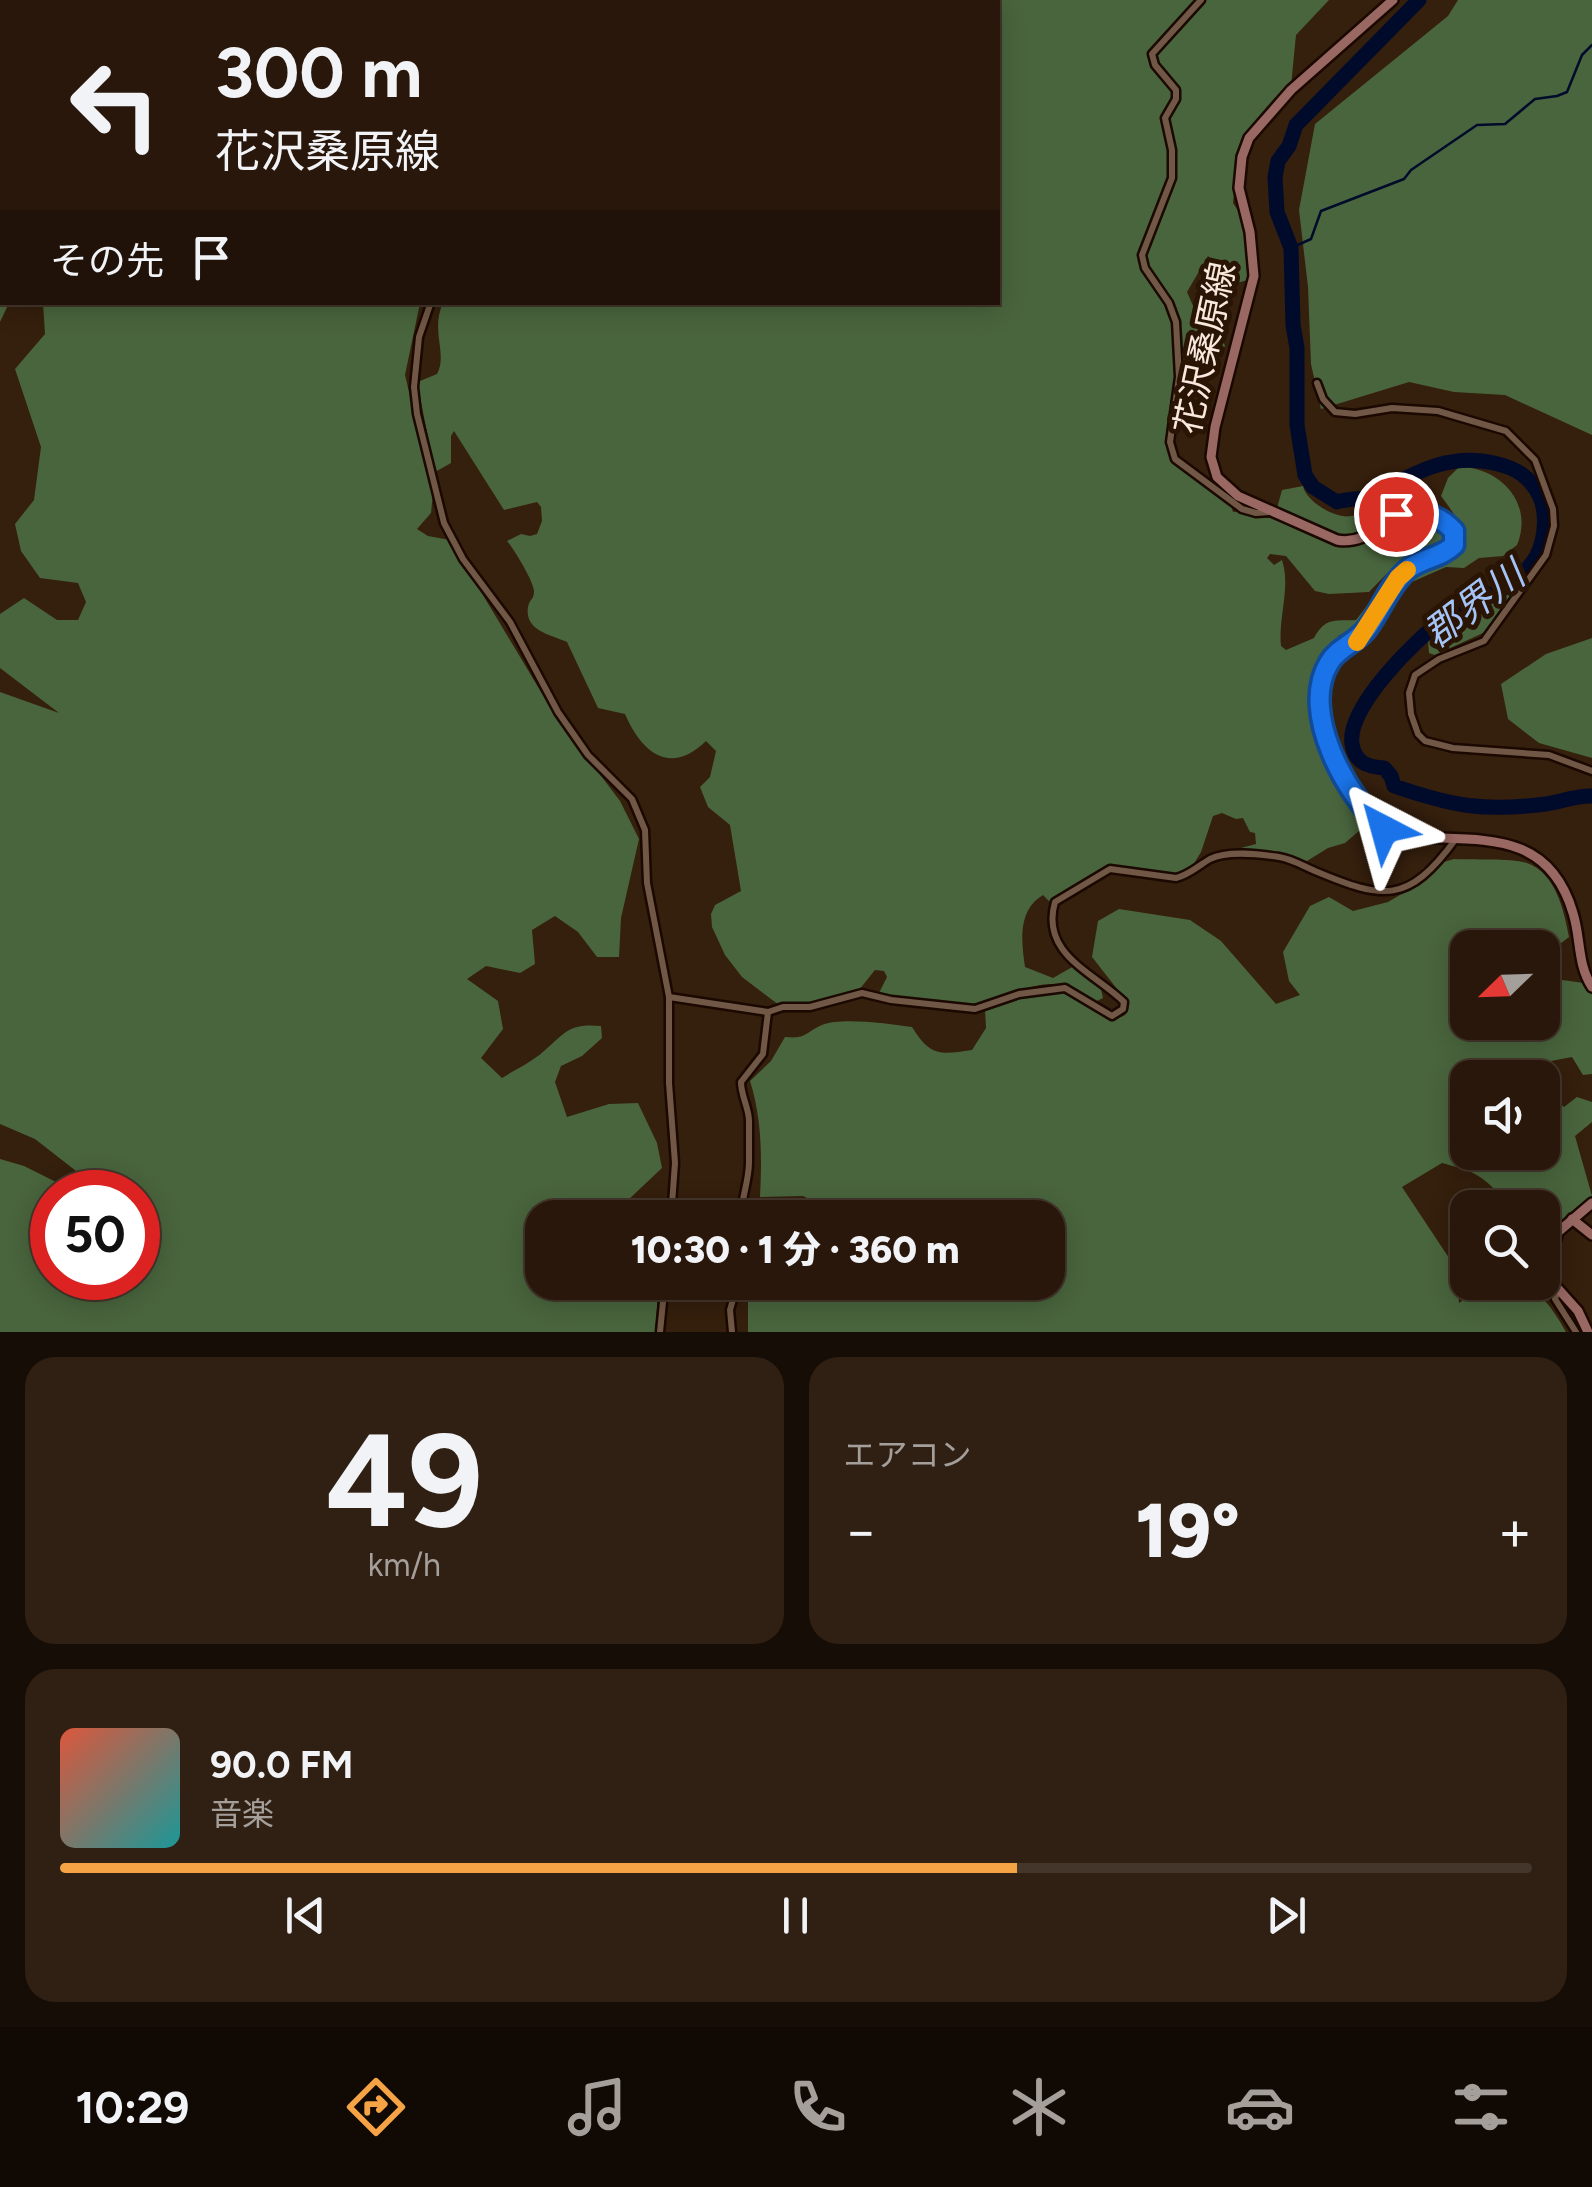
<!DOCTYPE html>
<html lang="ja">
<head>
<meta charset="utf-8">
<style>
  :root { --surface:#28170a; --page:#302013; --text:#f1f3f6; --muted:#a59f9c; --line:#44362b; --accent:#f5a345 }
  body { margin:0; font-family:Figtree,"Noto Sans JP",sans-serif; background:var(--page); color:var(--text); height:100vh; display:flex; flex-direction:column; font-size:38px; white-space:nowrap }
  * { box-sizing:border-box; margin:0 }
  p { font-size:32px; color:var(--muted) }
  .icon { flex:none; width:55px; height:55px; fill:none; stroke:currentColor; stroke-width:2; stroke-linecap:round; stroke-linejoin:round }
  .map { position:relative; height:1332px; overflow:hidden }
  .side { display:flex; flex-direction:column; gap:25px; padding:25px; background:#160d06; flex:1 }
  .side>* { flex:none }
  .top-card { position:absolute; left:0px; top:0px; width:1000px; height:305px; box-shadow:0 5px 25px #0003,0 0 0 2px var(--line); background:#28170a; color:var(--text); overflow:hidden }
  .needle { width:65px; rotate:247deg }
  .buttons { position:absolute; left:1450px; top:930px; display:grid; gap:20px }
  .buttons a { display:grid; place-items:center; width:110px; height:110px; border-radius:20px; background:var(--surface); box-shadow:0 5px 25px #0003,0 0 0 2px var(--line); font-size:50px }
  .speed { position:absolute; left:30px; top:1170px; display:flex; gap:20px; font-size:50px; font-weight:700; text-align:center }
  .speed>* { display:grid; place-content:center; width:130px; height:130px; border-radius:50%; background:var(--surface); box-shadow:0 5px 25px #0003,0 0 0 2px var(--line); line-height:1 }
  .speed .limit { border:15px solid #d22; background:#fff; color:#111 }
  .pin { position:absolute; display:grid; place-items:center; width:85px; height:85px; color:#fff; margin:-42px; border:5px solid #fff; border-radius:50%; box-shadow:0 2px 10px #0007 }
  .me { position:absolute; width:110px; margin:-55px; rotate:321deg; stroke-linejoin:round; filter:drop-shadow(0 0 8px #0008) }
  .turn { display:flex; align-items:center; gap:35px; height:210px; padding:0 50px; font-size:45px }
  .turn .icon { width:130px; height:130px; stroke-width:2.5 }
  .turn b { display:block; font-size:70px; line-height:85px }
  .then { display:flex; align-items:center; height:95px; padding:0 50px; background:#0003; gap:20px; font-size:38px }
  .big { font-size:75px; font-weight:800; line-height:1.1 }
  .side .widget { flex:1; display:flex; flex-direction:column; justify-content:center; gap:15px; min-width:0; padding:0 35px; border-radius:30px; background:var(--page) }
  .side .dial { align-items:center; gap:0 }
  .dial b { font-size:130px; line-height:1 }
  .song { display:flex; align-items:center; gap:30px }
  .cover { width:120px; height:120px; border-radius:15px; background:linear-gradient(135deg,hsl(10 70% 55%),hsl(180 70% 35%)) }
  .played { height:10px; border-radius:5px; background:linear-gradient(90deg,var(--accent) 65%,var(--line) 65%) }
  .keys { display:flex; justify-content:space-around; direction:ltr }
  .heat { display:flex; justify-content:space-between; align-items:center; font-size:55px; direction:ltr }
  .side .tiles { flex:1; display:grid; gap:25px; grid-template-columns:1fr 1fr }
  .widget:last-child { grid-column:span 2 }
  .trip { position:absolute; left:525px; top:1200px; width:540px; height:100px; border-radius:30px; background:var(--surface); box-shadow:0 5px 25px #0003,0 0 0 2px var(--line); font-weight:800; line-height:100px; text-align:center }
  .dock { display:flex; height:160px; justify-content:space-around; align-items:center; background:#100904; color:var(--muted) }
  .dock .icon { width:70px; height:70px }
  .dock .on { color:var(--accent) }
  .dock b { font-size:45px; color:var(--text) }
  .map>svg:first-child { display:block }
  .forest { fill:#49653d; fill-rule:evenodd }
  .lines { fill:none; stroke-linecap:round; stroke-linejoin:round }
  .stream { stroke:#000b2b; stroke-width:2.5 }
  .river { stroke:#000b2b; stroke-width:15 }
  .minor-casing { stroke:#1b0800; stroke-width:11 }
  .secondary-casing { stroke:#1b0800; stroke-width:14 }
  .minor { stroke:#715745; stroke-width:6 }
  .secondary { stroke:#996863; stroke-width:9 }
  .route-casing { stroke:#114b97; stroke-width:25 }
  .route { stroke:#1a73e8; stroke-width:18 }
  .slow { stroke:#f59e0b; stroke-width:18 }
  .labels { text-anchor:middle; stroke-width:10; stroke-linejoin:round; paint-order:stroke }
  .street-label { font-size:35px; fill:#f8e8dd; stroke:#2a1505 }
  .water-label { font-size:38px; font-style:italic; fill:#a4c3f6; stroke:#2a1505 }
</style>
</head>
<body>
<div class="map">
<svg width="1592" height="1332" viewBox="0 0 1592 1332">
  <rect width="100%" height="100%" fill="#351f0d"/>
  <g class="forest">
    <path d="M0 0 133 2H2V302L9 303 0 322Z"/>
    <path d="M290 0H777L285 2Z"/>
    <path d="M836 0H1199L1150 56C1153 72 1170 79 1175 95L1164 114 1170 150V177L1140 254C1164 298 1180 326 1176 379 1175 408 1161 436 1175 463L1231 505 1233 512C1241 511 1245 514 1254 516 1263 518 1270 517 1278 520 1299 528 1322 544 1345 545 1386 548 1380 503 1439 521L1448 536 1442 550 1415 560 1399 561 1369 592 1329 594 1315 591 1286 556 1270 554 1267 558 1274 565 1282 560C1291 587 1278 618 1281 646L1286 650 1314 638C1325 617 1335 621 1356 620L1396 568 1407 564 1356 638 1344 633 1338 636 1340 646C1327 655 1324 664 1320 678 1308 728 1336 777 1365 815L1359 831 1345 843 1328 848 1307 861 1242 851 1241 848 1256 844 1255 833 1250 832 1243 818 1236 819 1222 813 1213 816 1201 852 1190 870 1178 875 1110 866 1055 899 1049 901 1043 895C1018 910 1021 940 1025 967L1053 978 1074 966 1100 984 1103 998 1095 1002C1085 997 1078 988 1068 986 1031 976 995 1007 958 1006 933 1005 905 997 879 993L887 977 884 971 875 970 859 990 811 1008 779 1005 742 977 725 955 712 927 711 914 715 905 741 891 730 825 708 807 700 787 710 777 716 751 706 741C669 777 641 751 625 714L598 708 567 642C552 635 524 631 528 607 530 598 534 600 534 591 534 582 514 549 507 541L521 534 530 536 537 534 542 521 541 507 537 502 504 510 454 431 451 436V463L435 472 418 387 420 381 437 374C448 353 430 331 443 303L998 302V2H835Z"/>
    <path d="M1203 0H1329L1296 35 1291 86C1244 134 1242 137 1233 203 1247 222 1255 257 1248 280L1237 283 1208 256 1187 292 1198 317 1218 328 1225 346C1216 357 1205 351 1193 349L1189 384 1184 385 1173 305 1148 267 1144 252 1174 179 1175 154 1167 119 1179 95 1154 56Z"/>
    <path d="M1458 0H1592V435L1505 395 1454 392 1409 382 1321 409 1311 364 1308 287 1299 210 1315 124 1448 16Z"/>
    <path d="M43 303H420L405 375 433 493 431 513 417 529 428 536 450 540 553 712 620 801 639 839 621 918 619 957H597L578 932 555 916 532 930 535 964 520 973 486 966 467 979 498 1001 503 1029 481 1058 502 1078C516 1069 532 1062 544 1051 566 1032 569 1023 601 1026L602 1038 582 1056 561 1066 555 1082 567 1117 609 1104 638 1103 657 1143 662 1168 626 1202 630 1216 633 1217 542 1218V1282L659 1283 655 1332H0V1159L24 1166 76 1192H52V1278H138V1192H90L94 1185 35 1139 0 1124V692L59 713 0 668V614L24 598 57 620H78L86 602 78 583 40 578 21 551 15 524 34 500 41 447 15 369 45 334Z"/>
    <path d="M1459 467C1501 467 1534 504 1517 545L1503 556 1479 558 1464 568 1446 567 1405 585 1401 583 1410 571 1463 548C1467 529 1452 511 1441 496L1448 478Z"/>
    <path d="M1403 482 1411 497 1408 504 1356 538 1331 535 1276 512 1282 490 1303 486C1306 502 1339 522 1355 515 1362 511 1367 503 1373 498 1382 491 1394 487 1403 482Z"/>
    <path d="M1516 585 1519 588 1483 633 1435 655 1429 653 1428 640C1449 612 1490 607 1516 585Z"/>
    <path d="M1592 638V758L1539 743 1508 719 1501 684 1546 654Z"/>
    <path d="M1454 859C1471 860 1513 858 1527 863 1556 873 1564 911 1569 937L1556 947 1555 979 1584 983 1592 993V1074L1583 1075 1572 1057 1546 1062 1535 1077 1468 1078V1152H1542L1543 1089 1564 1107 1577 1097 1592 1102V1122L1575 1136 1592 1196 1561 1222 1543 1217 1542 1208C1492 1207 1508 1192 1473 1173 1464 1168 1452 1166 1442 1163L1402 1187 1457 1270 1459 1303C1468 1297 1476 1289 1486 1285 1525 1267 1550 1303 1566 1332H748V1301L759 1283 1048 1282V1218L866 1217V1214L833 1211 803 1196 760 1197C762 1157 762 1119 750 1081L771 1061 785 1037C807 1039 804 1033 822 1025 842 1017 889 1024 912 1027 930 1056 939 1055 972 1050L986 1028 985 1010C1010 1001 1036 988 1062 992 1085 996 1101 1029 1125 1015L1128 1003 1092 957 1098 921 1119 909 1190 920 1221 941 1276 1004 1300 995 1289 981 1283 952 1310 906 1329 897 1353 911 1388 902 1410 889 1423 868ZM1468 948H1542V1022H1468Z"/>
  </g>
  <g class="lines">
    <path class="stream" d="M1291 248 1311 239 1321 211 1404 179 1411 170 1477 125 1505 124 1535 99 1557 96 1567 92 1582 55 1592 45"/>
    <path class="river" d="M1419 0 1296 125 1289 146 1278 161 1275 177 1277 212 1291 248 1293 325 1297 348V425L1305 475 1313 487 1337 502C1349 498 1364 500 1373 495 1413 474 1448 452 1494 463 1516 468 1530 476 1540 497 1548 516 1545 546 1532 563 1509 594 1474 598 1444 619 1416 639 1346 708 1352 744 1355 763 1368 767 1384 768L1391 776 1394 786C1452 806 1484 812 1546 804 1561 802 1577 795 1592 796"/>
    <g class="minor-casing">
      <g id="minor">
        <path d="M139 0 143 2"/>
        <path d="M1201 0 1152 54 1155 65 1176 90V99L1165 118 1172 150V178L1142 255 1145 268 1169 303 1176 322 1179 377 1170 442 1175 459 1242 509 1256 513 1270 512"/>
        <path d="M493 2 495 0"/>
        <path d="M431 302 419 337 414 387 417 414 444 523 463 559 510 622 558 712 588 755 632 799 645 830 647 883 669 997V1083L675 1163 671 1218"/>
        <path d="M1317 383 1323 399 1335 412 1355 414 1392 408 1438 411 1506 431 1535 460 1553 509 1554 526 1546 555 1484 641 1439 659 1415 675 1409 693 1411 714 1418 734 1425 741 1453 748 1549 755 1592 771"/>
        <path d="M669 997 768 1012 783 1007H810L862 993 891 1000 975 1009 1019 994 1065 988 1112 1016 1123 1009 1124 1002C1093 972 1040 954 1055 902L1110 869 1176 878C1189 875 1198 866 1210 859 1228 850 1259 854 1279 857 1292 859 1303 866 1315 871 1384 900 1408 904 1455 840"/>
        <path d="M741 1218C741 1198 749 1182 749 1162 749 1148 749 1134 749 1121 749 1108 741 1096 741 1082L763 1054 768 1012"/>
        <path d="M1558 1290 1555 1299 1576 1332"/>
        <path d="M660 1332 665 1282"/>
        <path d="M732 1332 730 1310 738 1282"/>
      </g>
    </g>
    <g class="secondary-casing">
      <g id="secondary">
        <path d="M1393 0 1291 90 1249 138 1242 157 1239 188 1250 232 1254 276 1215 427 1211 457 1217 477 1238 496 1337 540C1384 549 1401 477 1454 531V545C1439 560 1416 560 1401 575 1383 593 1377 622 1359 640 1347 652 1331 653 1325 670 1306 725 1350 811 1399 836 1473 843 1547 824 1573 913 1581 938 1577 964 1592 987"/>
        <path d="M1572 1219 1592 1235"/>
        <path d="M1588 1332 1578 1311 1552 1282 1551 1257 1558 1232 1592 1203"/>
      </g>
    </g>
    <use href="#minor" class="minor"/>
    <use href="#secondary" class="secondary"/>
  </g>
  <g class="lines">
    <g class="route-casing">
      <path id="route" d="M1384 829C1347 797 1299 712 1329 663 1337 648 1358 642 1368 627 1381 609 1390 585 1407 570 1421 558 1441 558 1454 545V531C1439 515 1418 507 1396 514"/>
    </g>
    <use href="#route" class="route"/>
    <path class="slow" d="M1357 642 1398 578 1407 570"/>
  </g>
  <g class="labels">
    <g class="street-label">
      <text transform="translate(1205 348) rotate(-78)" y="12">花沢桑原線</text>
    </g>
    <g class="water-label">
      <text transform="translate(1474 604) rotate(-37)" y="13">郡界川</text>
    </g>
  </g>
</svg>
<div class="buttons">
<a><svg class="needle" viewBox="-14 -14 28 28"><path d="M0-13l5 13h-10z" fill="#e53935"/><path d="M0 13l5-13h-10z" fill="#a59f9c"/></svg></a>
<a><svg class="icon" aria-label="sound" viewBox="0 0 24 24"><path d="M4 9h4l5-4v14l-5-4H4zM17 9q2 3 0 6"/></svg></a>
<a><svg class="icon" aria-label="search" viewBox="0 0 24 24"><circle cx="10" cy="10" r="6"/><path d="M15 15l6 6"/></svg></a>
</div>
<div class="speed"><div class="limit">50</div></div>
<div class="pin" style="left:1396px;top:514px;background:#d93025"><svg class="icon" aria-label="arrive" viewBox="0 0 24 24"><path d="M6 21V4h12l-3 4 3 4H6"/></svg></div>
<svg class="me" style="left:1384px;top:829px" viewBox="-20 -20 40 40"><path d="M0-17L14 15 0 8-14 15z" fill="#1a73e8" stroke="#fff" stroke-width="4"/></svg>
<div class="trip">10:30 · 1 分 · 360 m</div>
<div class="top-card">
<div class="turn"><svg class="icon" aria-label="left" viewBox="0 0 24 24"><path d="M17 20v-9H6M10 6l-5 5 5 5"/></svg><div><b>300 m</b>花沢桑原線</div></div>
<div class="then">その先<svg class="icon" aria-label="arrive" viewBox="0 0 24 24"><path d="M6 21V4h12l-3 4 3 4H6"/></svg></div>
</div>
</div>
<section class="side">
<div class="tiles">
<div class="widget dial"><b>49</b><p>km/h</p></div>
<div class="widget"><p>エアコン</p>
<div class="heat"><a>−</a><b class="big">19°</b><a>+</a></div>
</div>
<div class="widget">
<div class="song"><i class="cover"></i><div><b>90.0 FM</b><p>音楽</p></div></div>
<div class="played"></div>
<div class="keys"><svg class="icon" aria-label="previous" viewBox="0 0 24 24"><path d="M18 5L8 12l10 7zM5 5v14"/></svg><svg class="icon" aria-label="pause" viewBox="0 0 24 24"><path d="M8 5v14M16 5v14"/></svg><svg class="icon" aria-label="next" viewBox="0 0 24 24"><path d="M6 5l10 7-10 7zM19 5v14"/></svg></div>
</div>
</div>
</section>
<nav class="dock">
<b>10:29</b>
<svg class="icon on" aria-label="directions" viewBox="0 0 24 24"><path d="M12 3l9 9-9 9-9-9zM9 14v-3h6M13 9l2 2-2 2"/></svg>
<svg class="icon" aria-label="music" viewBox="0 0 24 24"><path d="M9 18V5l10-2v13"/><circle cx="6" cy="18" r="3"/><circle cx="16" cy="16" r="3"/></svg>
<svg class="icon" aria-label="phone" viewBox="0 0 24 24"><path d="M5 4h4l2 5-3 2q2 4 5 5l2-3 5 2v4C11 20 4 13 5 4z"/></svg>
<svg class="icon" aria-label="climate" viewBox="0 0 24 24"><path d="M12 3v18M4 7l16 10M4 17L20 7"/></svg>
<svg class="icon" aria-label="car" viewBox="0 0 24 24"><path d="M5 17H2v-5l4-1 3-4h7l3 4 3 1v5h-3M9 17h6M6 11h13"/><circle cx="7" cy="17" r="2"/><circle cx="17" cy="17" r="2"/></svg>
<svg class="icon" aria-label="filters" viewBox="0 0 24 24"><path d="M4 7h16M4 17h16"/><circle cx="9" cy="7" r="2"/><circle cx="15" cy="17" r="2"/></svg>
</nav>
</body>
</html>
